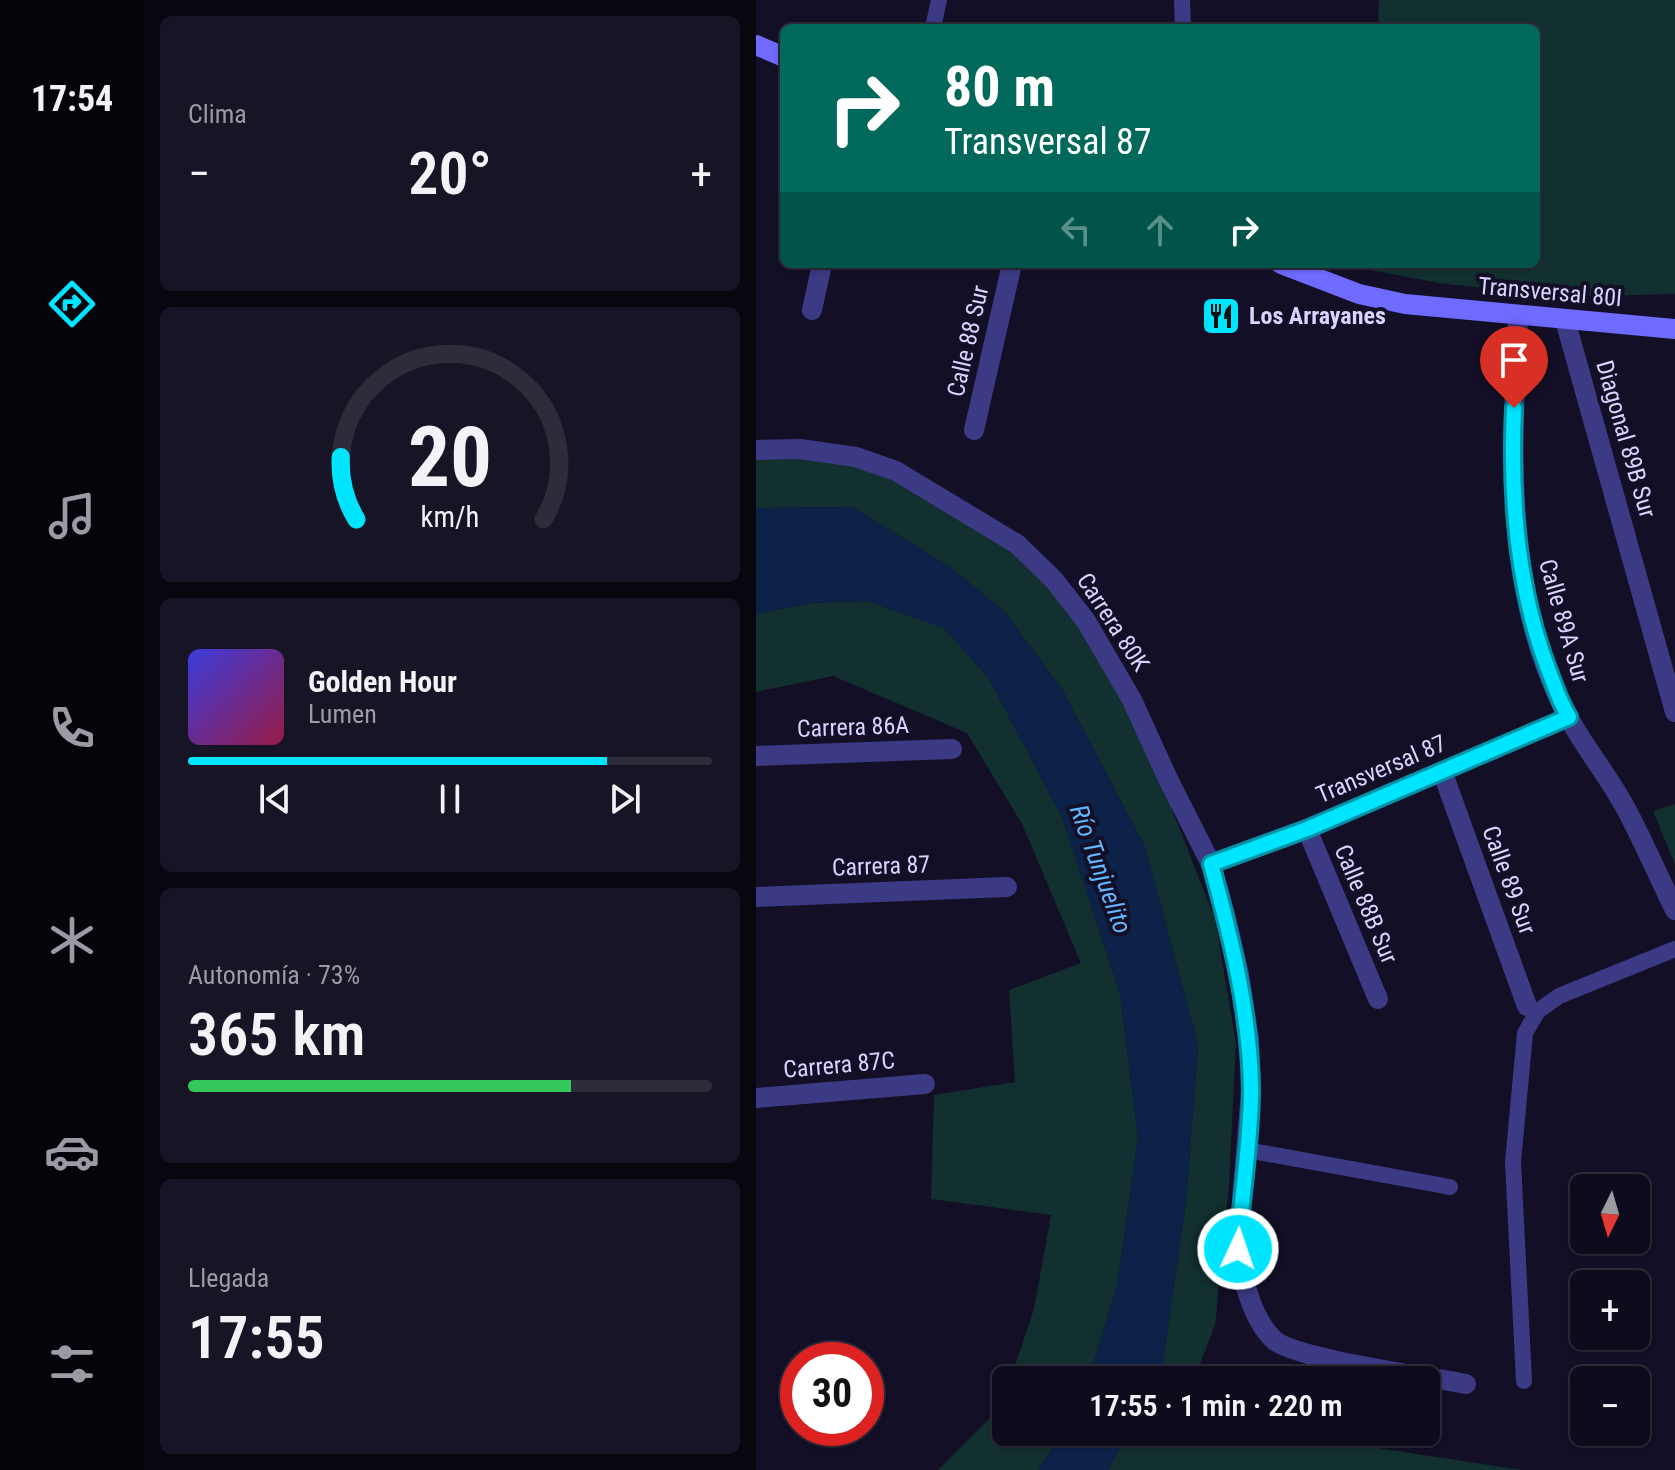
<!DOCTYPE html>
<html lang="es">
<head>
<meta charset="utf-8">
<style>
  :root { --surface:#0e0b1c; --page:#171425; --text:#f1f3f6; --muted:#9b9ba3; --line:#2e2b3b; --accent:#00e5ff }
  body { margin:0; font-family:"Roboto Condensed",sans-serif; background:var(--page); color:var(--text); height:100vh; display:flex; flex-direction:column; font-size:30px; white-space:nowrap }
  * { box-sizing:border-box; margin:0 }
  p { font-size:26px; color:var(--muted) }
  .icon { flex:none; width:44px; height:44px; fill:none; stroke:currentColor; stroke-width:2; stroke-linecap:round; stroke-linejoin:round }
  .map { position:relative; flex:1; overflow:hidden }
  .details { display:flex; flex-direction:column; gap:16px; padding:16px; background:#08060f; width:612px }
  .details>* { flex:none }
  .top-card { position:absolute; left:24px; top:24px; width:760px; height:244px; border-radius:12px; box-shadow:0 2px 6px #0004,0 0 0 2px var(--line); background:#00695c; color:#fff; overflow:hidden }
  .needle { width:52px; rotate:185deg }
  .buttons { position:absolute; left:814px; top:1174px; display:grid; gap:16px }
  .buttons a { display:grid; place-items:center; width:80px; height:80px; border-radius:12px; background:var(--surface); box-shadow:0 2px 6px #0004,0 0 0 2px var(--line); font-size:40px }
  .speed { position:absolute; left:24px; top:1342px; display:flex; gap:16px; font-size:40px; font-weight:700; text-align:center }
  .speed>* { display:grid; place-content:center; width:104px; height:104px; border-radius:50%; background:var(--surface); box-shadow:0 2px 6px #0004,0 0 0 2px var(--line); line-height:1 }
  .speed .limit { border:12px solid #d22; background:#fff; color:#111 }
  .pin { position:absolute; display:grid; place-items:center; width:68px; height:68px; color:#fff; margin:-82px -34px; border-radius:50% 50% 50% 0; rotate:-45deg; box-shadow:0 0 8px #0007 }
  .pin .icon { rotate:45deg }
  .me { position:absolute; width:88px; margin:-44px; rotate:3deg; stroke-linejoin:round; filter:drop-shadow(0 0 6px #0008) }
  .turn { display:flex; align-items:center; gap:28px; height:168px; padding:0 32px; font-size:36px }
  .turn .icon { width:104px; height:104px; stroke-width:2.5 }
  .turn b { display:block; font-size:56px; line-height:68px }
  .lanes { display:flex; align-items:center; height:76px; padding:0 32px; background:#0003; justify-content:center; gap:40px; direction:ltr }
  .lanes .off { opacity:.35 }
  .big { font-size:60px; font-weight:600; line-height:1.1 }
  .details .widget { flex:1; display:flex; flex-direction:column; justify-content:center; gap:12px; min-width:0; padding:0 28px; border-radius:12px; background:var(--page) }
  .details .dial { align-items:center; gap:0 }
  .dial svg { height:208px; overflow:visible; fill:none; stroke:var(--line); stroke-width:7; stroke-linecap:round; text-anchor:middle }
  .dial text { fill:var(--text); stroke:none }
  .song { display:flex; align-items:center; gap:24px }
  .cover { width:96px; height:96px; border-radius:12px; background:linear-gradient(135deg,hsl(240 70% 55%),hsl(340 70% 35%)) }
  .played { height:8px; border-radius:4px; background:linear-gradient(90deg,var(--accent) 80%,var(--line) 80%) }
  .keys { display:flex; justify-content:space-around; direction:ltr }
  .heat { display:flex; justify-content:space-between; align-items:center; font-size:44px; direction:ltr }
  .charge { height:12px; border-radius:6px; background:linear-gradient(90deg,#34c759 73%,var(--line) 0) }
  .trip { position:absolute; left:236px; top:1366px; width:448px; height:80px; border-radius:12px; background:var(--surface); box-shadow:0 2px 6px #0004,0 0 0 2px var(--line); font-weight:600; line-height:80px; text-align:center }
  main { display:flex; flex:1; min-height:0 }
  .tabs { display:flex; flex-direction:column; width:144px; justify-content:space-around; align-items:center; background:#06040b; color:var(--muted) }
  .tabs .icon { width:56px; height:56px }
  .tabs .on { color:var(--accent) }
  .tabs b { font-size:36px; color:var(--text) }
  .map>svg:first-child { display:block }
  .green { fill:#12302f }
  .water { fill:#0c2248 }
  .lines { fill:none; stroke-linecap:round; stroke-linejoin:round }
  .service { stroke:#3d3a85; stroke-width:16 }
  .minor { stroke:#3d3a85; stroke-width:20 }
  .secondary { stroke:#6f6bff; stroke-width:20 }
  .route-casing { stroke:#0095a6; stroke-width:20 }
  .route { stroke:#00e5ff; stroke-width:14 }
  .labels { text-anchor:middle; stroke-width:8; stroke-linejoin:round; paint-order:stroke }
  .street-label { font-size:24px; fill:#d9d4ff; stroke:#130f26 }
  .poi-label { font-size:24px; font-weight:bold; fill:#d9d4ff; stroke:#130f26; text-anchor:start }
  .water-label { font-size:26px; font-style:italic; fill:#62b6ff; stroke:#130f26 }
</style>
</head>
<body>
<main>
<nav class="tabs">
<b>17:54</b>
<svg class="icon on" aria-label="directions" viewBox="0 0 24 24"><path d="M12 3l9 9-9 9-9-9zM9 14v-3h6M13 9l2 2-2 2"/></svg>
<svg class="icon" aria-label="music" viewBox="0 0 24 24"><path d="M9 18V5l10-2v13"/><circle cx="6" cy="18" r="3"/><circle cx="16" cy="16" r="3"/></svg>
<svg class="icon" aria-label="phone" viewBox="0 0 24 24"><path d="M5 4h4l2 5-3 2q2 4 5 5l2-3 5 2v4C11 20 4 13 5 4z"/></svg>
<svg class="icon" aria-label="climate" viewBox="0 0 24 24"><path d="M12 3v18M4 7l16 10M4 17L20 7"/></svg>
<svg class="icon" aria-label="car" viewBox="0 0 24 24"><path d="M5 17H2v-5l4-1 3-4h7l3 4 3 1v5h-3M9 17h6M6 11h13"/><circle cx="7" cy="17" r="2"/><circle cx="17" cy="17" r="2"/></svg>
<svg class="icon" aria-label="filters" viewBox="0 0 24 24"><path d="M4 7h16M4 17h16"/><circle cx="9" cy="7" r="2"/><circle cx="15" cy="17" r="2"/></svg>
</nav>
<section class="details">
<div class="widget"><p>Clima</p>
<div class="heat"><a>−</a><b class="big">20°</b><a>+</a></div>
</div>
<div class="widget dial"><svg viewBox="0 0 100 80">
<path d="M14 69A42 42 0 1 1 86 69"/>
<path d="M14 69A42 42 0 0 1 8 45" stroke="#00e5ff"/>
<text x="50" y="56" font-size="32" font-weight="700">20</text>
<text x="50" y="72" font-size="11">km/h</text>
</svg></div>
<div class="widget">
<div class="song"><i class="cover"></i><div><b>Golden Hour</b><p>Lumen</p></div></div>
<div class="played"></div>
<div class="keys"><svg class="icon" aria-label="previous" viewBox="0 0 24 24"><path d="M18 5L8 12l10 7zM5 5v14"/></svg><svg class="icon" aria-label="pause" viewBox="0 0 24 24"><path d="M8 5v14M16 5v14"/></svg><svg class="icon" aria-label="next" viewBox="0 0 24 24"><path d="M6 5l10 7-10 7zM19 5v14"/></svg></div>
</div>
<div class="widget"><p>Autonomía · 73%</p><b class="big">365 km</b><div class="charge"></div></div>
<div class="widget"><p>Llegada</p><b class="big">17:55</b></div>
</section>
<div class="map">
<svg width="919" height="1470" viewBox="0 0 919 1470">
  <rect width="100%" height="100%" fill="#130f26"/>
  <g class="green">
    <path d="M623 0H919V294L803 297 683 283 614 270 615 264H780V28H622Z"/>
    <path d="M0 455 100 463 137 474 260 546 330 624 404 779 459 919 480 1043 473 1185 459 1325 438 1380H401L406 1369 430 1201 442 1045 389 847 306 689 248 611 194 567 96 507 0 508Z"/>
    <path d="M112 601 188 628 232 677 306 817 364 993 382 1138 361 1287 332 1380H254L278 1309 295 1215 175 1199 178 1095 259 1082 253 990 325 963 266 824 211 733 77 676 0 692V614L56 603Z"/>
    <path d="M919 804V864L897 811Z"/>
    <path d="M250 1393V1432H305L283 1470H182L246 1406Z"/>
    <path d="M373 1432H516L766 1470H352Z"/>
  </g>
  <g class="water">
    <path d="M96 507 194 567 248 611 306 689 389 847 442 1045 430 1201 406 1370 401 1380H332L361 1287 382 1138 364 993 306 817 232 677 188 628 112 601 56 603 0 614V508Z"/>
    <path d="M305 1432H373L352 1470H283Z"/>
  </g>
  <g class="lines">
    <g class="service">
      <path d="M426 0 427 28"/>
      <path d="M177 28 183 0"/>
      <path d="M491 1150 694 1187"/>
      <path d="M768 1381 757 1162 769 1033 782 1011 803 996 919 949"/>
    </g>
    <g class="minor">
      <path d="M56 310 66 264"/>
      <path d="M762 315C756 446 747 582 805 703 821 738 850 772 869 807 887 840 902 876 919 910"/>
      <path d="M809 320 919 712"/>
      <path d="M218 430 256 264"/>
      <path d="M0 450 44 449 100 457 140 471 261 544 298 580 330 621 376 700 412 779 455 864 470 918 483 974 493 1039 495 1091 482 1249C487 1279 495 1318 518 1340 539 1359 675 1377 710 1384"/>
      <path d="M0 756 196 749"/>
      <path d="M686 771 771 1006"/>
      <path d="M551 829 622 999"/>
      <path d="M455 864 551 829 813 717"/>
      <path d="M0 897 251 887"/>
      <path d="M0 1098 169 1084"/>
    </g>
    <g class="secondary">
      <path d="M0 45 28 57"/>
      <path d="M525 264 603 294 649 304 919 329"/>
    </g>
  </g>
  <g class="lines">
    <g class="route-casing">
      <path id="route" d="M482 1249C485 1196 495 1143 495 1089 494 1012 475 938 455 864L551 829 813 717C803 701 798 684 791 666 760 584 754 495 758 408"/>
    </g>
    <use href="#route" class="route"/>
  </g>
  <defs>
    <g id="restaurant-square" transform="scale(2)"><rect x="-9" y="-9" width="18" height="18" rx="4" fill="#00e5ff" stroke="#130f26"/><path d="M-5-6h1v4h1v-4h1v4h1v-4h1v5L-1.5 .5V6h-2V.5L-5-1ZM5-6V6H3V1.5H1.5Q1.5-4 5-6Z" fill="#111"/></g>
  </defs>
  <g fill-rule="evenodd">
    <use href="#restaurant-square" x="465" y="316"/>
  </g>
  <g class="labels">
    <g class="street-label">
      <text transform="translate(794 292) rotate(5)" y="8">Transversal 80I</text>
      <text transform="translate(212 341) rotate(-77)" y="8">Calle 88 Sur</text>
      <text transform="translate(870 439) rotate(74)" y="8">Diagonal 89B Sur</text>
      <text transform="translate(808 621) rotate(74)" y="8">Calle 89A Sur</text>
      <text transform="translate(357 622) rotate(57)" y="8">Carrera 80K</text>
      <text transform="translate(97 727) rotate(-2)" y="8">Carrera 86A</text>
      <text transform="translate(625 769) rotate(-23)" y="8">Transversal 87</text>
      <text transform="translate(125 866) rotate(-2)" y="8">Carrera 87</text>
      <text transform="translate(753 880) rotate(70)" y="8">Calle 89 Sur</text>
      <text transform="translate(610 904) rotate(67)" y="8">Calle 88B Sur</text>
      <text transform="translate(83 1065) rotate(-5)" y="8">Carrera 87C</text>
    </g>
    <g class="poi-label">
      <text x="493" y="324">Los Arrayanes</text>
    </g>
    <g class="water-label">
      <text transform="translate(345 869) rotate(70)" y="9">Río Tunjuelito</text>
    </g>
  </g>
</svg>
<div class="buttons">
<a><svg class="needle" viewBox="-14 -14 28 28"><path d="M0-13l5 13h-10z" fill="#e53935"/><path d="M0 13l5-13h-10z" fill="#9b9ba3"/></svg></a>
<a>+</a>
<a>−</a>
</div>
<div class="speed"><div class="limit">30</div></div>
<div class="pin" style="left:758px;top:408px;background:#d93025"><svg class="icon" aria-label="arrive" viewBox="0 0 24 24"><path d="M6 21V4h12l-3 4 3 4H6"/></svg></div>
<svg class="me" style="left:482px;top:1249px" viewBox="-20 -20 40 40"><circle r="17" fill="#00e5ff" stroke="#fff" stroke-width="3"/><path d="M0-11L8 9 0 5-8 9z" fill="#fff"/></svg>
<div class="trip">17:55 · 1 min · 220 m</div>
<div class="top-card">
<div class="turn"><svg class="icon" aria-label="right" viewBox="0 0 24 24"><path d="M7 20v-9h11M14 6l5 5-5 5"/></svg><div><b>80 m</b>Transversal 87</div></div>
<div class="lanes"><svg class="icon off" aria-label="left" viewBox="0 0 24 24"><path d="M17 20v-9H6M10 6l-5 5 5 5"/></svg><svg class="icon off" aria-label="ahead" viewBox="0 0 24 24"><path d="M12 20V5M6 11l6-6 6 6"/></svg><svg class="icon" aria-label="right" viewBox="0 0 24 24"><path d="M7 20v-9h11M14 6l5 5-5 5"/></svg></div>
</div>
</div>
</main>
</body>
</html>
